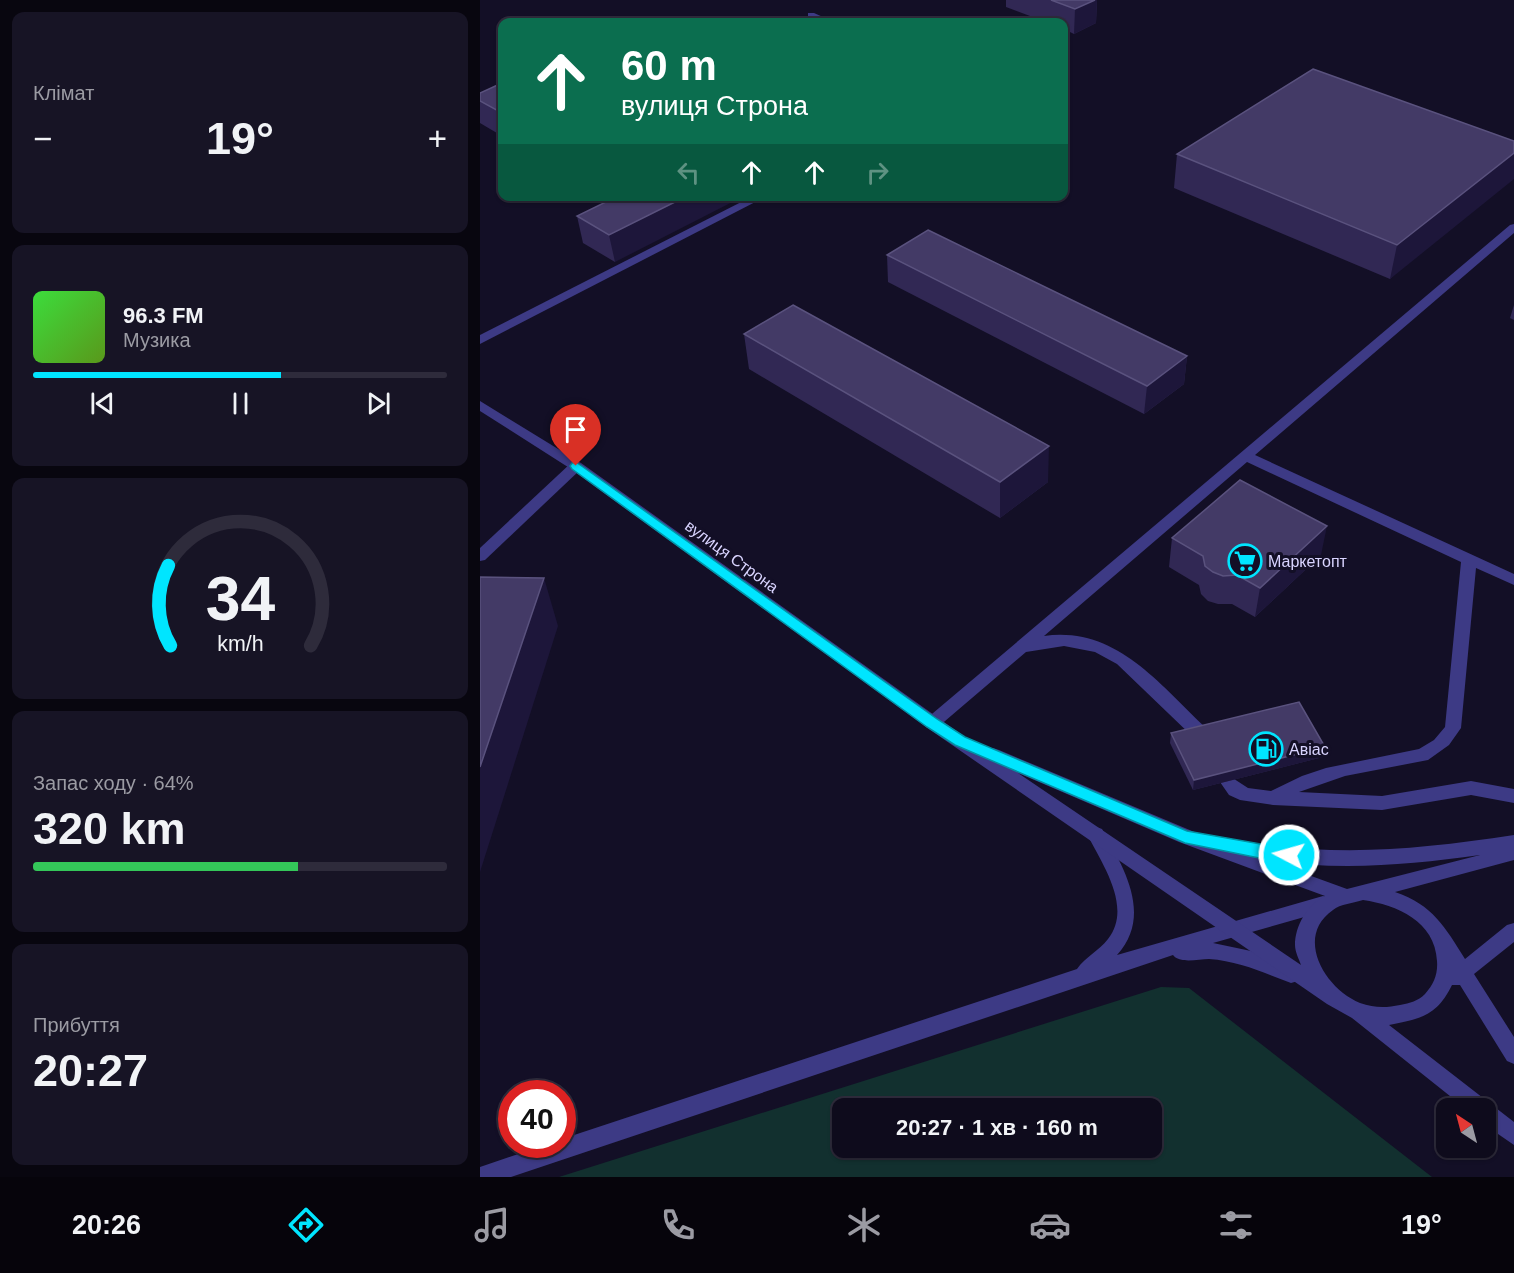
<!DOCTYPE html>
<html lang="uk">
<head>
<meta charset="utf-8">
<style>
  :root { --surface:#0e0b1c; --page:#171425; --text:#f1f3f6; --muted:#9b9ba3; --line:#2e2b3b; --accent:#00e5ff }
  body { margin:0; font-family:Arial,sans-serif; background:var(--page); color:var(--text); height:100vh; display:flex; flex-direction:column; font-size:22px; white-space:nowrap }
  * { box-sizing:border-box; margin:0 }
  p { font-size:20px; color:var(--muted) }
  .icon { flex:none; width:33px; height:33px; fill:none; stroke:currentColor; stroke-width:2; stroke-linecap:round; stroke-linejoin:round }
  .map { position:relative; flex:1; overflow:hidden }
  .sheet { display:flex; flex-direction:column; gap:12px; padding:12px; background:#08060f; width:480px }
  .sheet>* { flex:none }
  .banner { position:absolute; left:18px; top:18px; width:570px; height:183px; border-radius:12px; box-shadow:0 2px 4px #0004,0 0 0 2px var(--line); background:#0b6e4f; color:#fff; overflow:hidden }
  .needle { width:39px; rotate:324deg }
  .fabs { position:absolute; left:956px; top:1098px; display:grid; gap:12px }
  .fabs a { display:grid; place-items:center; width:60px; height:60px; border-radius:12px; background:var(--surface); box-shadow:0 2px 4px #0004,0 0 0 2px var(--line); font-size:30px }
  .speed { position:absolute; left:18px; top:1080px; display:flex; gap:12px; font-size:30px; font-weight:700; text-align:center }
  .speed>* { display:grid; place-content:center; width:78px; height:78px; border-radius:50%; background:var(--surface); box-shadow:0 2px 4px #0004,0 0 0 2px var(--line); line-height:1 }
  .speed .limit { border:9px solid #d22; background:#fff; color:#111 }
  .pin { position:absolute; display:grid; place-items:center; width:51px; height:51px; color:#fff; margin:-62px -26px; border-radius:50% 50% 50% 0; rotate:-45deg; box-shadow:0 0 6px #0007 }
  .pin .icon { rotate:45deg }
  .me { position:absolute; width:66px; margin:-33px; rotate:276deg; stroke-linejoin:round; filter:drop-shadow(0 0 4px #0008) }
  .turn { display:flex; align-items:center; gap:21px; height:126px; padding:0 24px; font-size:27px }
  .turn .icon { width:78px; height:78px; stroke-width:2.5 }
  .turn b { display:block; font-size:42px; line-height:51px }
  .lanes { display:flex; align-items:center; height:57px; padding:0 24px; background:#0003; justify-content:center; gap:30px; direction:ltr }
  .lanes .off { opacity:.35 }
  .big { font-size:45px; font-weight:800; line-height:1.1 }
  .sheet .widget { flex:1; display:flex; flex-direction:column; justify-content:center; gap:9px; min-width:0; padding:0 21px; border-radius:12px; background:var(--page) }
  .sheet .dial { align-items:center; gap:0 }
  .dial svg { height:156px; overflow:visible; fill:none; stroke:var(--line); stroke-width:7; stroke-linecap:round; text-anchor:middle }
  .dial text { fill:var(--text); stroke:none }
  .song { display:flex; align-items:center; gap:18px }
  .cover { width:72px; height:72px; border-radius:9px; background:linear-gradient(135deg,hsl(120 70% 55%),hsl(90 70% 35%)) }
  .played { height:6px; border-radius:3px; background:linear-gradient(90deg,var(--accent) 60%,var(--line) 60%) }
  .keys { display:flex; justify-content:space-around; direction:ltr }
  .heat { display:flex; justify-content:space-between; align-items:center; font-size:33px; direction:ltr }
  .charge { height:9px; border-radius:4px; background:linear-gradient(90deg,#34c759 64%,var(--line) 0) }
  .trip { position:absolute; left:352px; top:1098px; width:330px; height:60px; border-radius:12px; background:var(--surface); box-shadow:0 2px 4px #0004,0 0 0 2px var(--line); font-weight:800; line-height:60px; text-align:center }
  .dock { display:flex; height:96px; justify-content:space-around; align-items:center; background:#06040b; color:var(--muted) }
  .dock .icon { width:42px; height:42px }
  .dock .on { color:var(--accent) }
  .dock b { font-size:27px; color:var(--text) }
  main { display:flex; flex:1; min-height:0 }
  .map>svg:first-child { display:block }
  .green { fill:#12302f; fill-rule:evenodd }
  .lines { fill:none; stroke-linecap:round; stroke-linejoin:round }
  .service { fill:#3d3a85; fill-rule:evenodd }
  .minor { fill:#3d3a85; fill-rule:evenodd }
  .tertiary { fill:#3d3a85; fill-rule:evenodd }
  .wall { fill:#312854 }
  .shaded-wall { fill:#1d163a }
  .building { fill:#433a66; stroke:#5a527e; stroke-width:1.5 }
  .route { fill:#00e5ff; stroke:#0095a6; stroke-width:1.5 }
  .labels { text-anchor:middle; stroke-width:6; stroke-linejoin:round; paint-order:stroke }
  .street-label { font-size:16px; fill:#d9d4ff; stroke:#130f26 }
  .poi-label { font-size:16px; fill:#d9d4ff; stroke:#130f26; text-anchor:start }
</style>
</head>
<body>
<main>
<section class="sheet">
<div class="widget"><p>Клімат</p>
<div class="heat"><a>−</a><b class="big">19°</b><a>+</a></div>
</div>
<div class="widget">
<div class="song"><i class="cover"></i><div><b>96.3 FM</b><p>Музика</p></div></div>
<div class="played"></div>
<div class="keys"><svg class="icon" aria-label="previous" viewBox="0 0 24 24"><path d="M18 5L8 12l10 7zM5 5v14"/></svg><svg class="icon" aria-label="pause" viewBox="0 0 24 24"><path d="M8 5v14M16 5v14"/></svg><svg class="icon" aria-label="next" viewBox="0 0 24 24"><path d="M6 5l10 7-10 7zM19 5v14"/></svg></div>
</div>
<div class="widget dial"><svg viewBox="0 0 100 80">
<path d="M14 69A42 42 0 1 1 86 69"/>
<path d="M14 69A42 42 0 0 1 13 28" stroke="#00e5ff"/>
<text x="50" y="56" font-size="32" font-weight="700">34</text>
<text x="50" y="72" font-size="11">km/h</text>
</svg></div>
<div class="widget"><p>Запас ходу · 64%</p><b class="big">320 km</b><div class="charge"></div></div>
<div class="widget"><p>Прибуття</p><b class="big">20:27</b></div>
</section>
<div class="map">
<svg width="1034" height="1177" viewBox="0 0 1034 1177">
  <rect width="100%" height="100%" fill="#130f26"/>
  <path class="green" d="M681 987 709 988 952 1177H79ZM363 1108H672V1148H363Z"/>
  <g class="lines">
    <g class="service">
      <path d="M328 13H334L354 22H342L328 17Z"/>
      <path d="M273 196H287L0 344V335Z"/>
      <path d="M1034 224V233L775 455 1034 574V585L996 568 981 728 969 745 948 760 865 776 819 792 902 796 991 781 1034 789V803L991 795 902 810 793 805 760 800 749 795 740 782 742 777 748 775 768 788 791 791 822 776 846 768 939 749 954 740 965 727 981 562 767 462 564 636C636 626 679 684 726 728L728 733 726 738 720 739 714 738 637 664 615 652 584 646 546 652 458 727 452 729 446 727 444 723 446 719 1030 225Z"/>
      <path d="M96 462 103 466 101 469 5 560 0 561V548L91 463Z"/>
    </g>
    <path class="minor" d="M616 827 622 829C644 868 673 915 637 955L843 896 849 898 852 904 849 910 733 943 771 951 818 969 820 975 818 981 811 983C784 973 759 961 729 959 718 959 700 964 693 955L31 1177H0V1167L67 1144H82V1139L597 969C605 957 619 951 628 939 653 907 622 864 607 834L610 829Z"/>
    <path class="tertiary" d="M0 401 101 463 506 752 513 748 519 750 743 844 751 839C852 858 934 850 1034 835V860L915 892C953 905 965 927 985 959L1027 925 1034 923V942L994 974 1034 1037V1064L1027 1061 980 985H972C957 1016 940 1019 909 1025L1034 1122V1145L1005 1125V1108H985L872 1018 847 1004 446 727 91 469 0 411ZM538 773 699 842 845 896C827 905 815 926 815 945 815 952 819 959 821 965ZM1000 855 867 889 787 860C859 871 929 865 1000 855ZM883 900C917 905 955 921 957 961 958 974 954 984 945 994 938 1001 930 1003 920 1005 906 1008 894 1008 880 1003 845 989 814 937 853 910 860 904 874 903 883 900Z"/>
  </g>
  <g class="wall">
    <path d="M526 0H617L616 23 594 34 584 29V22H566L526 7Z"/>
    <path d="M22 83V136L0 123V93Z"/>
    <path d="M1034 141 910 279 694 188 697 154Z"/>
    <path d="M138 196 135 262 103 243 97 216Z"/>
    <path d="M407 255 707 356 704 384 664 414 408 282Z"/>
    <path d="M1034 305V320L1030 318Z"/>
    <path d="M264 334 568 482 520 518 269 369Z"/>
    <path d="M692 538 841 555 775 617 752 604H738L728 601 721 594 719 585 689 567Z"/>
    <path d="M691 733 843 757 713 790 690 743Z"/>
  </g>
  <g class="shaded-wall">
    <path d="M615 0H617L616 23 594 34 595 9Z"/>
    <path d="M1034 153V179L910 279 917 245Z"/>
    <path d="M207 196H264L135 262 129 235Z"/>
    <path d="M707 356 704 384 664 414 667 386Z"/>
    <path d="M569 446 568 482 520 518V482Z"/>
    <path d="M847 526 841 555 775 617 780 588Z"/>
    <path d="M64 578 78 626 0 872V767Z"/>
    <path d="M845 747 843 757 713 790 714 780Z"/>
  </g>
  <g class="building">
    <path d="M571 0H615L595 9Z"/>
    <path d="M300 19 308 22H291Z"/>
    <path d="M833 69 1034 141V153L917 245 697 154Z"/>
    <path d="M22 83V113L0 101V93Z"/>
    <path d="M138 196H207L129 235 97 216Z"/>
    <path d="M448 230 707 356 667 386 407 255Z"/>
    <path d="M313 305 569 446 520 482 264 334Z"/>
    <path d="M760 480 847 526 780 588 757 575 743 576 733 572 725 566 723 556 692 538Z"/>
    <path d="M0 577 64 578 0 767Z"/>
    <path d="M819 702 845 747 714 780 691 733Z"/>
  </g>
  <path class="route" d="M96 462 457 719 485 737 707 831 815 850 817 855 815 860 809 862 789 860 705 843 475 745 447 727 92 469 90 466 92 463Z"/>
  <defs>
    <g id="supermarket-ring" transform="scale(1.725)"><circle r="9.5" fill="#130f26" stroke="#00e5ff" stroke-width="1.5"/><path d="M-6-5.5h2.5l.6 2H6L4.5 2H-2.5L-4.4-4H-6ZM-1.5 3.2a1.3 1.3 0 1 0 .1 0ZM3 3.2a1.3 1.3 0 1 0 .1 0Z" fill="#00e5ff"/></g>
    <g id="fuel-ring" transform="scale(1.725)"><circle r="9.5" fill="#130f26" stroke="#00e5ff" stroke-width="1.5"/><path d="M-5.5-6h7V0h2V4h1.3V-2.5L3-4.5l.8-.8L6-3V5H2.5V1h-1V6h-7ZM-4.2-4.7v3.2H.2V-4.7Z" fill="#00e5ff"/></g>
  </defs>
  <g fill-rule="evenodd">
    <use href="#supermarket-ring" x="765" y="561"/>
    <use href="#fuel-ring" x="786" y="749"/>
  </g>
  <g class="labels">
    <g class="street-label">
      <text transform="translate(252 556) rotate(36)" y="6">вулиця Строна</text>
    </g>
    <g class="poi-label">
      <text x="788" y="567">Маркетопт</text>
      <text x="809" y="755">Авіас</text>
    </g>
  </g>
</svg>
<div class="fabs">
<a><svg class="needle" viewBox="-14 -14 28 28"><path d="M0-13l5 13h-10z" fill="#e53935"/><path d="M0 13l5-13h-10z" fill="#9b9ba3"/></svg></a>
</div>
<div class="speed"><div class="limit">40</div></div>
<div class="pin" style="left:96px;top:466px;background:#d93025"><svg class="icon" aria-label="arrive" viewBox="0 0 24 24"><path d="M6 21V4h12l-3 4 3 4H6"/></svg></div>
<svg class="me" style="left:809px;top:855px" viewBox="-20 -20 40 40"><circle r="17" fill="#00e5ff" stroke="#fff" stroke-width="3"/><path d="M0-11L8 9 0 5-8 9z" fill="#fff"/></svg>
<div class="trip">20:27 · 1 хв · 160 m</div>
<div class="banner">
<div class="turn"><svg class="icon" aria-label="ahead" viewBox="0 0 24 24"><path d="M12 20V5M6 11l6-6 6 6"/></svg><div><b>60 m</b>вулиця Строна</div></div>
<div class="lanes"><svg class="icon off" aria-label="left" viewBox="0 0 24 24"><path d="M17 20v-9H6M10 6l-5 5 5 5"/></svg><svg class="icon" aria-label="ahead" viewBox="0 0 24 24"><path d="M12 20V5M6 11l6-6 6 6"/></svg><svg class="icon" aria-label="ahead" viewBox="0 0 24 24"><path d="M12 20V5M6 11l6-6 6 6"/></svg><svg class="icon off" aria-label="right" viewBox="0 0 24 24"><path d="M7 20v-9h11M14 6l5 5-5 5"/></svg></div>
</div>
</div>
</main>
<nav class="dock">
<b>20:26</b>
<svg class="icon on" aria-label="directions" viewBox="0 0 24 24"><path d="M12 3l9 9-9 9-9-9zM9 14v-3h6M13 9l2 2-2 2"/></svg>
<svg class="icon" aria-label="music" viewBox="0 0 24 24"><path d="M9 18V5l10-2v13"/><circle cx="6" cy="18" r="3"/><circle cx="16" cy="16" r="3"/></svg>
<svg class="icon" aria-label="phone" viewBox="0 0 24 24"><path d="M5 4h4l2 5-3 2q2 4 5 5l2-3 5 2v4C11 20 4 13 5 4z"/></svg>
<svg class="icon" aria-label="climate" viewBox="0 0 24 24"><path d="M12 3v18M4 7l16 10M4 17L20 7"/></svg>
<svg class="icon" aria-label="car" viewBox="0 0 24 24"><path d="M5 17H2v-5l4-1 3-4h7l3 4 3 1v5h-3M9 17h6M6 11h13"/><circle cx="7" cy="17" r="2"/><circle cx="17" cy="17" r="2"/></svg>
<svg class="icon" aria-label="filters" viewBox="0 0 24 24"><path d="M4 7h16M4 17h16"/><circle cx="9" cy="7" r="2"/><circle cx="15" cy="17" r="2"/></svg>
<b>19°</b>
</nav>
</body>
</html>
